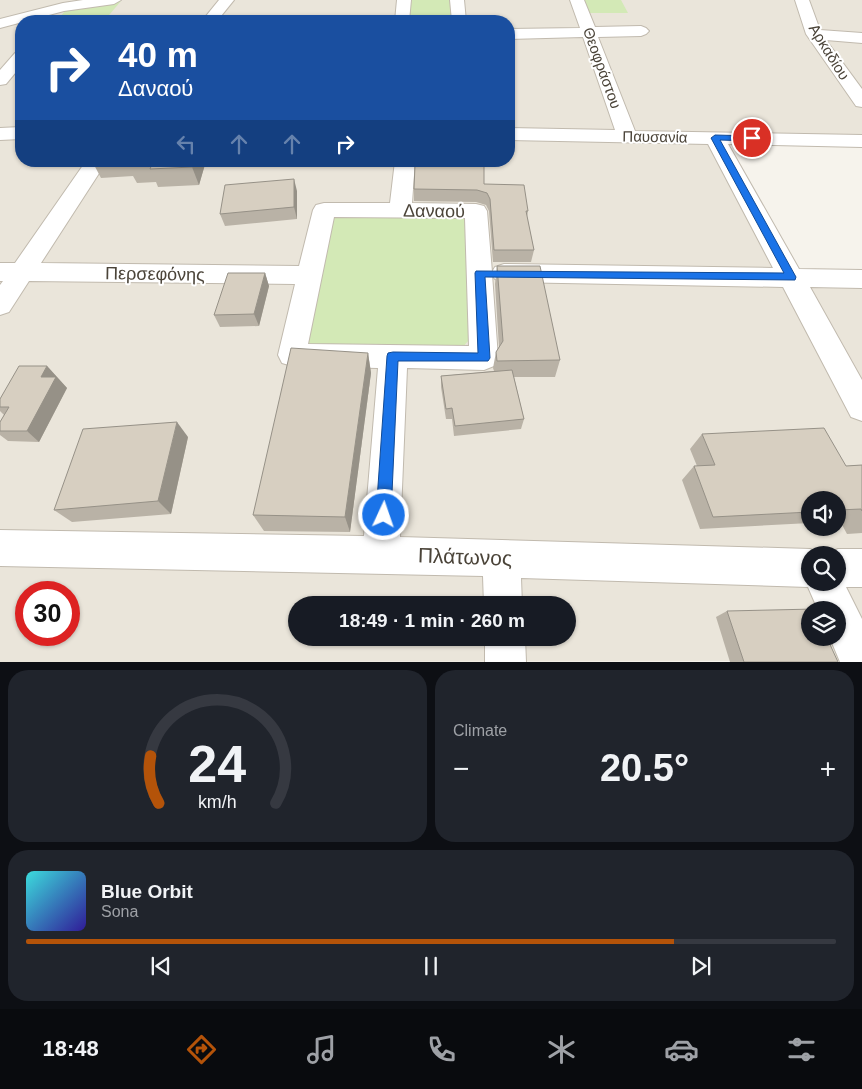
<!DOCTYPE html>
<html lang="en">
<head>
<meta charset="utf-8">
<style>
  :root { --surface:#171b24; --page:#20242c; --text:#f1f3f6; --muted:#9ea1a6; --line:#363941; --accent:#b45309 }
  body { margin:0; font-family:Arial,sans-serif; background:var(--page); color:var(--text); height:100vh; display:flex; flex-direction:column; font-size:19px; white-space:nowrap }
  * { box-sizing:border-box; margin:0 }
  p { font-size:16px; color:var(--muted) }
  .icon { flex:none; width:28px; height:28px; fill:none; stroke:currentColor; stroke-width:2; stroke-linecap:round; stroke-linejoin:round }
  .map { position:relative; height:662px; overflow:hidden }
  .sheet { display:flex; flex-direction:column; gap:8px; padding:8px; background:#0d0f14; flex:1 }
  .sheet>* { flex:none }
  .top-card { position:absolute; left:15px; top:15px; width:500px; height:152px; border-radius:20px; box-shadow:0 1px 4px #0004; background:#1a4fa0; color:#fff; overflow:hidden }
  .controls { position:absolute; left:801px; top:491px; display:grid; gap:10px }
  .controls a { display:grid; place-items:center; width:45px; height:45px; border-radius:50%; background:var(--surface); box-shadow:0 1px 4px #0004; font-size:25px }
  .speed { position:absolute; left:15px; top:581px; display:flex; gap:10px; font-size:25px; font-weight:700; text-align:center }
  .speed>* { display:grid; place-content:center; width:65px; height:65px; border-radius:50%; background:var(--surface); box-shadow:0 1px 4px #0004; line-height:1 }
  .speed .limit { border:8px solid #d22; background:#fff; color:#111 }
  .pin { position:absolute; display:grid; place-items:center; width:42px; height:42px; color:#fff; margin:-21px; border:2px solid #fff; border-radius:50%; box-shadow:0 1px 5px #0007 }
  .me { position:absolute; width:55px; margin:-28px; rotate:3deg; stroke-linejoin:round; filter:drop-shadow(0 0 4px #0008) }
  .turn { display:flex; align-items:center; gap:18px; height:105px; padding:0 20px; font-size:22px }
  .turn .icon { width:65px; height:65px; stroke-width:2.5 }
  .turn b { display:block; font-size:35px; line-height:42px }
  .lanes { display:flex; align-items:center; height:48px; padding:0 20px; background:#0003; justify-content:center; gap:25px; direction:ltr }
  .lanes .off { opacity:.35 }
  .big { font-size:38px; font-weight:700; line-height:1.1 }
  .sheet .widget { flex:1; display:flex; flex-direction:column; justify-content:center; gap:8px; min-width:0; padding:0 18px; border-radius:20px; background:var(--page) }
  .sheet .dial { align-items:center; gap:0 }
  .dial svg { height:130px; overflow:visible; fill:none; stroke:var(--line); stroke-width:7; stroke-linecap:round; text-anchor:middle }
  .dial text { fill:var(--text); stroke:none }
  .song { display:flex; align-items:center; gap:15px }
  .cover { width:60px; height:60px; border-radius:8px; background:linear-gradient(135deg,hsl(180 70% 55%),hsl(250 70% 35%)) }
  .played { height:5px; border-radius:2px; background:linear-gradient(90deg,var(--accent) 80%,var(--line) 80%) }
  .keys { display:flex; justify-content:space-around; direction:ltr }
  .heat { display:flex; justify-content:space-between; align-items:center; font-size:28px; direction:ltr }
  .sheet .tiles { flex:1; display:grid; gap:8px; grid-template-columns:1fr 1fr }
  .widget:last-child { grid-column:span 2 }
  .trip { position:absolute; left:288px; top:596px; width:288px; height:50px; border-radius:25px; background:var(--surface); box-shadow:0 1px 4px #0004; font-weight:700; line-height:50px; text-align:center }
  .menu { display:flex; height:80px; justify-content:space-around; align-items:center; background:#090b0e; color:var(--muted) }
  .menu .icon { width:35px; height:35px }
  .menu .current { color:var(--accent) }
  .menu b { font-size:22px; color:var(--text) }
  .map>svg:first-child { display:block }
  .residential { fill:#eae5da; fill-rule:evenodd }
  .green { fill:#d3e9b6 }
  .lines { fill:none; stroke-linecap:round; stroke-linejoin:round }
  .street-casing { stroke:#c1baae; stroke-width:2 }
  .street { fill:#fff; fill-rule:evenodd }
  .wall { fill:#b9b2a6 }
  .shaded-wall { fill:#969187 }
  .building { fill:#d7cfc1; stroke:#969187 }
  .route { fill:#1a73e8; stroke:#114b97 }
  .labels { text-anchor:middle; stroke-width:4; stroke-linejoin:round; paint-order:stroke }
  .far-street-label { font-size:15px; fill:#4b4439; stroke:#fff }
  .street-label { font-size:18px; fill:#4b4439; stroke:#fff }
  .near-street-label { font-size:21px; fill:#4b4439; stroke:#fff }
</style>
</head>
<body>
<div class="map">
<svg width="862" height="662" viewBox="0 0 862 662">
  <rect width="100%" height="100%" fill="#f6f3ec"/>
  <path class="residential" d="M0 0H862V141L716 138 791 277 862 279V661L0 662ZM21 21H509V161H21ZM810 500H838V528H810ZM810 555H838V582H810ZM26 592H69V635H26ZM296 605H566V638H296ZM810 610H838V638H810Z"/>
  <g class="green">
    <path d="M412 0H451L452 21H408Z"/>
    <path d="M581 0H621L628 13H586Z"/>
    <path d="M121 1 104 21H56L69 7Z"/>
    <path d="M337 214 465 216 469 340 461 349 313 348 303 340 329 219Z"/>
  </g>
  <g class="lines">
    <g class="street-casing">
      <g id="street">
        <path d="M83 0H121L114 4 64 11 0 28V19L63 3Z"/>
        <path d="M219 0H234L217 21H202Z"/>
        <path d="M397 0H411L409 21H395Z"/>
        <path d="M450 0H464L466 21H452Z"/>
        <path d="M570 0H584L595 27 641 26 646 28 649 31 646 34 641 36 598 37 635 131 862 135V147L728 144 799 269 862 270V288L810 287 862 380V421L851 417 783 287 504 282 495 279 492 274 498 358 494 366 484 370 407 368 400 537 810 549 823 555H810V582H838V555H825L838 549H862V587H846L862 619V662H840L830 638H838V610H818L808 587 521 578 522 605H484L483 576 0 566V530L364 536 378 368 292 366 282 363 278 355 295 284 29 281 9 312 0 315V285L3 281H0V263H15L86 161H107L41 263 299 266 313 210 316 205 324 203H390L395 161H415L412 203 476 204 484 206 487 211 492 272 495 267 504 264 773 268 708 144 509 140V128L615 130 583 37 509 39V29L580 28ZM334 217 465 218 469 346 308 344Z"/>
        <path d="M795 0H809L820 30 862 33V43L826 40 862 89V107L856 106 806 34Z"/>
        <path d="M21 51V66L6 84 0 85V70L15 53Z"/>
        <path d="M21 127V139L0 140V128Z"/>
        <path d="M485 638H525L526 662H485Z"/>
      </g>
    </g>
    <use href="#street" class="street"/>
  </g>
  <g class="wall">
    <path d="M92 161H206L199 185 158 187 156 182 137 183 133 176 101 178Z"/>
    <path d="M484 184 528 211 527 217 534 250 531 262H493L489 211 486 205 476 202 414 201V189Z"/>
    <path d="M297 191V219L225 226 220 214Z"/>
    <path d="M497 266 560 360 555 377H514L524 419 521 429 454 436 452 419H446L441 387V376L494 371 493 368 496 352 499 347 495 284Z"/>
    <path d="M265 273 269 286 259 326 220 327 214 315Z"/>
    <path d="M368 353 371 373 350 532 264 531 253 515Z"/>
    <path d="M47 366 67 388 39 442 8 441 0 435V422L4 415 0 411V399Z"/>
    <path d="M702 434 846 466 862 465V533L847 534 840 521 838 522V500H810V523L700 529 682 480 694 466H697L690 449Z"/>
    <path d="M188 437 171 514 72 522 54 510Z"/>
    <path d="M727 611 838 662H730L716 617Z"/>
  </g>
  <g class="shaded-wall">
    <path d="M194 161H206L199 185 192 167Z"/>
    <path d="M294 179 297 191V219L294 207Z"/>
    <path d="M265 273 269 286 259 326 254 314Z"/>
    <path d="M368 353 371 373 350 532 345 517Z"/>
    <path d="M47 366 67 388 39 442 27 431 41 377Z"/>
    <path d="M177 422 188 437 171 514 158 501Z"/>
  </g>
  <g class="building">
    <path d="M130 161H194L192 167 150 169 152 164 128 166Z"/>
    <path d="M415 165 484 166V184L524 185 528 211H526L534 250H494L490 199 487 193 477 190 414 189Z"/>
    <path d="M294 179V207L220 214 225 185Z"/>
    <path d="M497 266H540L560 360 497 361 496 352 503 341Z"/>
    <path d="M228 273H265L254 314 214 315Z"/>
    <path d="M291 348 368 353 345 517 253 515Z"/>
    <path d="M19 366H47L41 377H56L27 431H0V422L9 407H0V399Z"/>
    <path d="M512 370 524 419 455 426 452 408 446 409 441 376Z"/>
    <path d="M177 422 158 501 54 510 83 429Z"/>
    <path d="M824 428 846 466 862 465V511L861 509 838 510V500H810V512L713 517 694 466 715 465 702 434Z"/>
    <path d="M815 609 816 610H810V638H827L838 662H744L727 611Z"/>
  </g>
  <path class="route" d="M715 135 752 136 756 138 752 141 720 140 796 277 795 280 485 277 490 358 488 361H398L391 515 389 520 384 522 378 520 376 515 387 356 388 353 393 352 478 353 475 273 476 271 784 273 711 138Z"/>
  <g class="labels">
    <g class="far-street-label">
      <text transform="translate(829 52) rotate(58)" y="5">Αρκαδίου</text>
      <text transform="translate(602 68) rotate(70)" y="5">Θεοφράστου</text>
      <text transform="translate(655 137) rotate(1)" y="5">Παυσανία</text>
    </g>
    <g class="street-label">
      <text transform="translate(434 211) rotate(1)" y="6">Δαναού</text>
      <text transform="translate(155 274) rotate(1)" y="6">Περσεφόνης</text>
    </g>
    <g class="near-street-label">
      <text transform="translate(465 557) rotate(2)" y="7">Πλάτωνος</text>
    </g>
  </g>
</svg>
<div class="controls">
<a><svg class="icon" aria-label="sound" viewBox="0 0 24 24"><path d="M4 9h4l5-4v14l-5-4H4zM17 9q2 3 0 6"/></svg></a>
<a><svg class="icon" aria-label="search" viewBox="0 0 24 24"><circle cx="10" cy="10" r="6"/><path d="M15 15l6 6"/></svg></a>
<a><svg class="icon" aria-label="layers" viewBox="0 0 24 24"><path d="M12 4l9 5-9 5-9-5zM3 14l9 5 9-5"/></svg></a>
</div>
<div class="speed"><div class="limit">30</div></div>
<div class="pin" style="left:752px;top:138px;background:#d93025"><svg class="icon" aria-label="arrive" viewBox="0 0 24 24"><path d="M6 21V4h12l-3 4 3 4H6"/></svg></div>
<svg class="me" style="left:384px;top:515px" viewBox="-20 -20 40 40"><circle r="17" fill="#1a73e8" stroke="#fff" stroke-width="3"/><path d="M0-11L8 9 0 5-8 9z" fill="#fff"/></svg>
<div class="trip">18:49 · 1 min · 260 m</div>
<div class="top-card">
<div class="turn"><svg class="icon" aria-label="right" viewBox="0 0 24 24"><path d="M7 20v-9h11M14 6l5 5-5 5"/></svg><div><b>40 m</b>Δαναού</div></div>
<div class="lanes"><svg class="icon off" aria-label="left" viewBox="0 0 24 24"><path d="M17 20v-9H6M10 6l-5 5 5 5"/></svg><svg class="icon off" aria-label="ahead" viewBox="0 0 24 24"><path d="M12 20V5M6 11l6-6 6 6"/></svg><svg class="icon off" aria-label="ahead" viewBox="0 0 24 24"><path d="M12 20V5M6 11l6-6 6 6"/></svg><svg class="icon" aria-label="right" viewBox="0 0 24 24"><path d="M7 20v-9h11M14 6l5 5-5 5"/></svg></div>
</div>
</div>
<section class="sheet">
<div class="tiles">
<div class="widget dial"><svg viewBox="0 0 100 80">
<path d="M14 69A42 42 0 1 1 86 69"/>
<path d="M14 69A42 42 0 0 1 9 40" stroke="#b45309"/>
<text x="50" y="56" font-size="32" font-weight="700">24</text>
<text x="50" y="72" font-size="11">km/h</text>
</svg></div>
<div class="widget"><p>Climate</p>
<div class="heat"><a>−</a><b class="big">20.5°</b><a>+</a></div>
</div>
<div class="widget">
<div class="song"><i class="cover"></i><div><b>Blue Orbit</b><p>Sona</p></div></div>
<div class="played"></div>
<div class="keys"><svg class="icon" aria-label="previous" viewBox="0 0 24 24"><path d="M18 5L8 12l10 7zM5 5v14"/></svg><svg class="icon" aria-label="pause" viewBox="0 0 24 24"><path d="M8 5v14M16 5v14"/></svg><svg class="icon" aria-label="next" viewBox="0 0 24 24"><path d="M6 5l10 7-10 7zM19 5v14"/></svg></div>
</div>
</div>
</section>
<nav class="menu">
<b>18:48</b>
<svg class="icon current" aria-label="directions" viewBox="0 0 24 24"><path d="M12 3l9 9-9 9-9-9zM9 14v-3h6M13 9l2 2-2 2"/></svg>
<svg class="icon" aria-label="music" viewBox="0 0 24 24"><path d="M9 18V5l10-2v13"/><circle cx="6" cy="18" r="3"/><circle cx="16" cy="16" r="3"/></svg>
<svg class="icon" aria-label="phone" viewBox="0 0 24 24"><path d="M5 4h4l2 5-3 2q2 4 5 5l2-3 5 2v4C11 20 4 13 5 4z"/></svg>
<svg class="icon" aria-label="climate" viewBox="0 0 24 24"><path d="M12 3v18M4 7l16 10M4 17L20 7"/></svg>
<svg class="icon" aria-label="car" viewBox="0 0 24 24"><path d="M5 17H2v-5l4-1 3-4h7l3 4 3 1v5h-3M9 17h6M6 11h13"/><circle cx="7" cy="17" r="2"/><circle cx="17" cy="17" r="2"/></svg>
<svg class="icon" aria-label="filters" viewBox="0 0 24 24"><path d="M4 7h16M4 17h16"/><circle cx="9" cy="7" r="2"/><circle cx="15" cy="17" r="2"/></svg>
</nav>
</body>
</html>
